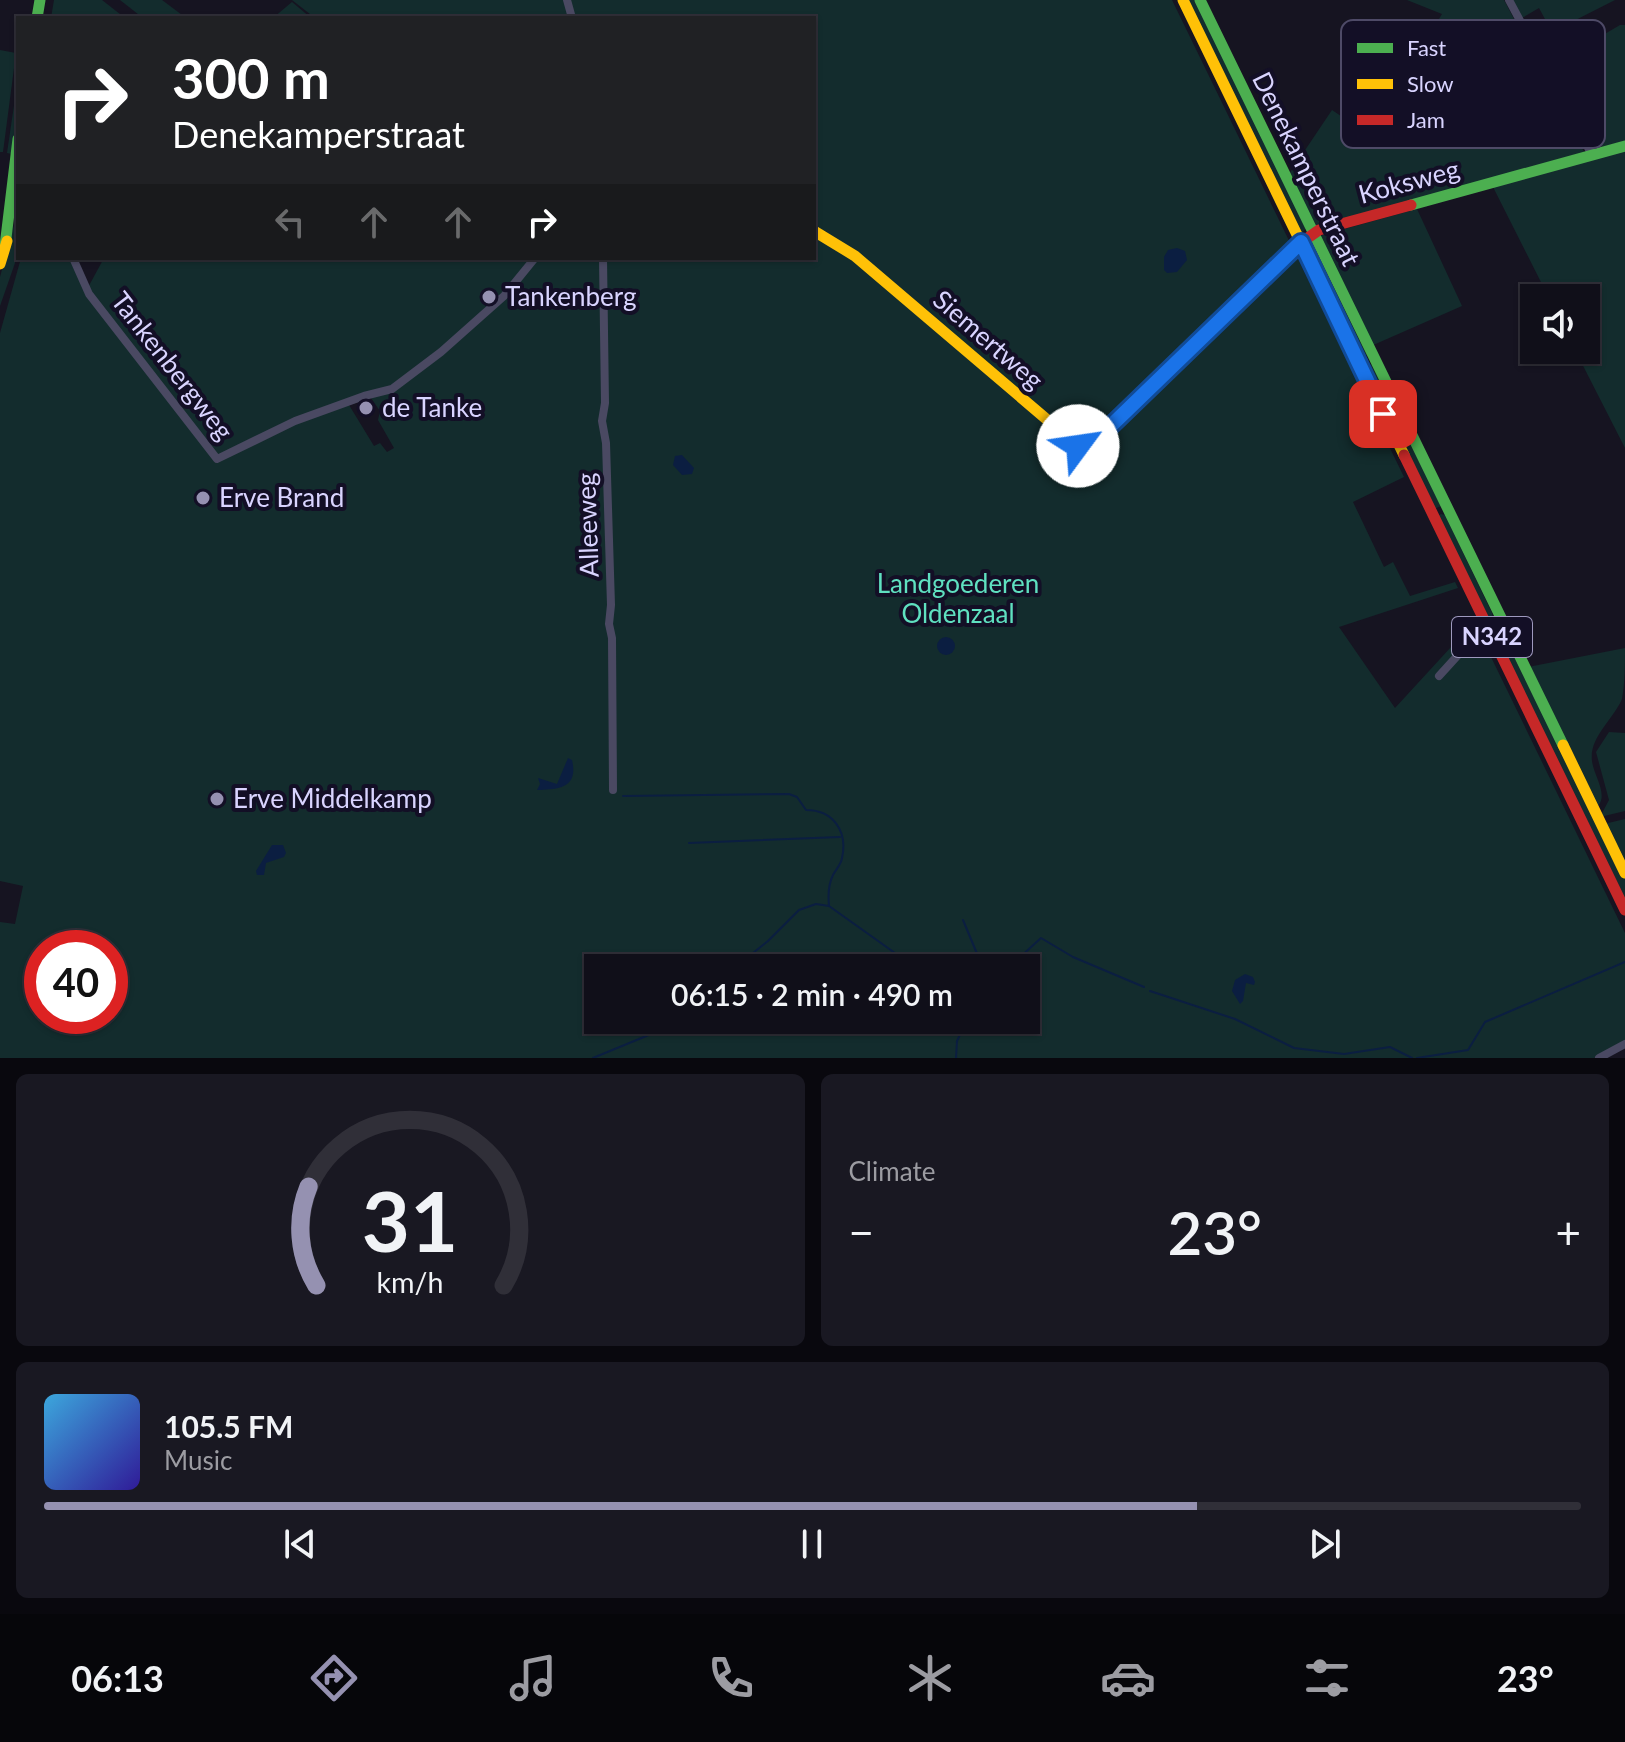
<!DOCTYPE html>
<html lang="en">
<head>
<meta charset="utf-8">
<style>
  :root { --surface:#100f19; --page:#191822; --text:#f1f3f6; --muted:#9c9ca2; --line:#302f38; --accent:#9591b1 }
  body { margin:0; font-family:Lato,sans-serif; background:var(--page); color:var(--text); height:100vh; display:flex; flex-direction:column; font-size:30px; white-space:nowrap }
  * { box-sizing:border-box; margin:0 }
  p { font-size:26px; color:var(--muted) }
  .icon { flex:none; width:44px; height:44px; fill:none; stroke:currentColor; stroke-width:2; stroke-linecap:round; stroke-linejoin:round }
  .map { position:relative; height:1058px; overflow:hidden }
  .panel { display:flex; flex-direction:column; gap:16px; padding:16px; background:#09080e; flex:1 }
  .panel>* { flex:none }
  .banner { position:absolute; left:16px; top:16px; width:800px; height:244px; border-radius:0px; box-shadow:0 2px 6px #0004,0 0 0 2px var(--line); background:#202124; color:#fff; overflow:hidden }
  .buttons { position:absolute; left:1520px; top:284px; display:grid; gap:16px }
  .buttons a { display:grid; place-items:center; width:80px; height:80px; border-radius:0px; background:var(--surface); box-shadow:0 2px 6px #0004,0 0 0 2px var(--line); font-size:40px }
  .speed { position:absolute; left:24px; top:930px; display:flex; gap:16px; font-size:40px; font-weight:700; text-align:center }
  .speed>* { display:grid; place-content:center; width:104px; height:104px; border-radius:50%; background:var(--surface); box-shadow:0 2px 6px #0004,0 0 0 2px var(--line); line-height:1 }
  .speed .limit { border:12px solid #d22; background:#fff; color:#111 }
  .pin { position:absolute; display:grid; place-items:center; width:68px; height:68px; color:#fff; margin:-34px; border-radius:16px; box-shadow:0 4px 12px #0006 }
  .me { position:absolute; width:88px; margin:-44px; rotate:59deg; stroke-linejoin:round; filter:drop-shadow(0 0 6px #0008) }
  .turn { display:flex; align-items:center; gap:28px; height:168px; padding:0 24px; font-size:36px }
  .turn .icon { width:104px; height:104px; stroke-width:2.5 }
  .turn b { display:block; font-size:56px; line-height:68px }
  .lanes { display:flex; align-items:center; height:76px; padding:0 24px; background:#0003; justify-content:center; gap:40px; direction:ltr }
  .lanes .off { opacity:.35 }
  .big { font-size:60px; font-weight:600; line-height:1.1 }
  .panel .card { flex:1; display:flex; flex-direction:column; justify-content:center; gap:12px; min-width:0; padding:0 28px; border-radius:12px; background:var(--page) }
  .panel .dial { align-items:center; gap:0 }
  .dial svg { height:208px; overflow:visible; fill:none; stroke:var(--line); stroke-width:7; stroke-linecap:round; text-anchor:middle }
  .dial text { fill:var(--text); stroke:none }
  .song { display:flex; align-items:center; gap:24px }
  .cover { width:96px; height:96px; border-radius:12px; background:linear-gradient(135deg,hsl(200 70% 55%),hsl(250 70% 35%)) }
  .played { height:8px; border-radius:4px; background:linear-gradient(90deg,var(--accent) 75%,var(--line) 75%) }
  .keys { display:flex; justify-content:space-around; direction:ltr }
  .heat { display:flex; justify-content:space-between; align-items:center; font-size:44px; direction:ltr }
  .panel .tiles { flex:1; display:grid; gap:16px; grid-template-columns:1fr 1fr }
  .card:last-child { grid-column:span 2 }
  .trip { position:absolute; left:584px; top:954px; width:456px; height:80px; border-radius:0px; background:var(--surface); box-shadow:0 2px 6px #0004,0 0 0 2px var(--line); font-weight:600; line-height:80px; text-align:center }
  .menu { display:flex; height:128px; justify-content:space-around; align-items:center; background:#06060a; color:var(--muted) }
  .menu .icon { width:56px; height:56px }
  .menu .active { color:var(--accent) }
  .menu b { font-size:36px; color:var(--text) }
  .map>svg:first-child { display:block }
  .green { fill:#132c2d; fill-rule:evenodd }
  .water { fill:#0b1e41 }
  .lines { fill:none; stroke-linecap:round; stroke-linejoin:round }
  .stream { stroke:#0b1e41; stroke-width:2 }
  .street { stroke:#4a4962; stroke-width:8 }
  .fast { stroke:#4caf50; stroke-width:11 }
  .slow { stroke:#ffc107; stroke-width:11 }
  .jam { stroke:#c62828; stroke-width:11 }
  .route-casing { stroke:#114b97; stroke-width:20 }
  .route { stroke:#1a73e8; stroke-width:14 }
  .poi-dot { fill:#9591b1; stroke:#130f26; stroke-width:3 }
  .labels { text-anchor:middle; stroke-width:8; stroke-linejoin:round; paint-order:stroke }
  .shield { fill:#130f26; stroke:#9e99be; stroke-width:2 }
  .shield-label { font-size:24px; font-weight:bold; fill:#d9d4ff }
  .street-label { font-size:26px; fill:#d9d4ff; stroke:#130f26 }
  .poi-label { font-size:26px; fill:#d9d4ff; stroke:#130f26; text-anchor:start }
  .park-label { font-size:26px; fill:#5fe0c0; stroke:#130f26 }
  .key { fill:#130f26; stroke:#4e4a67; stroke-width:2 }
  .key-label { font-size:22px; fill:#d9d4ff }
</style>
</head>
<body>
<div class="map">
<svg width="1625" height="1058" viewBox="0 0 1625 1058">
  <rect width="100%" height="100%" fill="#161421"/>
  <g class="green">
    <path d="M54 0H102L125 18H51Z"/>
    <path d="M120 0H162L186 18H143Z"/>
    <path d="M292 0H1172L1404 477 1353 502 1384 567 1393 562 1410 596 1455 582 1458 588 1339 627 1395 708 1474 622 1625 933V1042L1594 1058H0V922L15 924 23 886 0 881V333L21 258H69L85 293 104 258H814V18H315ZM371 398 380 411 378 420 394 448 387 452 380 443 374 446 349 405ZM42 948H110V1016H42ZM598 968H1026V1020H598Z"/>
    <path d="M1187 0H1197L1306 228 1303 232H1300Z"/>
    <path d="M1407 0H1504L1584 152 1317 228 1289 174 1332 110 1369 135 1442 14Z"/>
    <path d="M1513 0H1615L1552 32 1539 8 1522 18Z"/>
    <path d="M292 2 311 18H273Z"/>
    <path d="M1620 25H1625V141L1593 149 1561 90C1571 84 1582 79 1580 66L1599 51 1596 42 1598 38Z"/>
    <path d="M0 50 16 53 3 152H0Z"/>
    <path d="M18 78V123L14 152 12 154 7 153Z"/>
    <path d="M1625 150V448L1575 350H1586V298H1549L1493 187Z"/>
    <path d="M1417 209 1462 306 1371 346 1319 236Z"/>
    <path d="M17 213 15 263 0 306V277Z"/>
    <path d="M1311 240 1367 355 1362 359 1306 241Z"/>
    <path d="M1367 364 1372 365 1441 506 1434 509 1365 365Z"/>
    <path d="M1441 514 1445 515 1492 613 1493 618 1490 620 1438 516Z"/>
    <path d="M1498 625 1625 878V898L1492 627Z"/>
    <path d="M1625 648C1625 664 1625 683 1622 699 1613 720 1589 737 1592 761 1594 777 1610 796 1596 808L1528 667Z"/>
    <path d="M1609 732 1625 733V811L1600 817 1609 800 1596 752Z"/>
    <path d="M1625 819V868L1604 824Z"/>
  </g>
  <g class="water">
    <path d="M1177 248 1185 251 1187 260 1177 272 1167 273 1164 270V257L1168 250Z"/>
    <path d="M682 455 694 468 692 474 682 475 673 465 675 456Z"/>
    <circle cx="946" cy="646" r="9"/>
    <path d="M568 758 572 760C579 789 557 789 537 790L540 784 538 778 557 784Z"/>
    <path d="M272 845H283L286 853 284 857 266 863 264 875H257L256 871Z"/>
    <path d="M1245 974 1253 977 1255 982 1254 985 1246 983 1243 1001 1240 1004 1232 991 1235 980Z"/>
  </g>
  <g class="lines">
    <g class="stream">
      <path d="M623 796 789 794 797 797 806 810C833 810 848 831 842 858 841 865 836 869 833 875 828 885 828 896 829 906L916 968"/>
      <path d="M689 843 840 837"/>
      <path d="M963 920 983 968"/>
      <path d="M734 968 768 941 799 910 816 904 829 906"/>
      <path d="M1008 968 1041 938 1073 957 1144 987"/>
      <path d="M1150 991 1235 1019 1294 1048 1344 1054 1390 1047 1412 1058"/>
      <path d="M593 1058 656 1032 674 1020"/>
      <path d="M956 1058 957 1041 967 1020"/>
      <path d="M1417 1058 1468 1050 1485 1022 1625 962"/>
    </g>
    <g class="street">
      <path d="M567 0 572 18"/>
      <path d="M1509 0 1592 155"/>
      <path d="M73 258 89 294 217 459 295 421 364 396 392 389 441 352 504 296 535 258"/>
      <path d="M603 258 605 403 602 421 606 443 611 605 609 624 612 638 613 790"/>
      <path d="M1439 676 1479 632 1501 620"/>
      <path d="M1599 1058 1625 1044"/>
    </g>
    <g class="fast">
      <path d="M1200 0 1563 745"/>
      <path d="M37 18 40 0"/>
      <path d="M1411 205 1625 146"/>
      <path d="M5 246 18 139"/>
    </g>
    <g class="slow">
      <path d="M1183 0 1404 455"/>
      <path d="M814 231 855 256 1078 446 1086 448 1158 379"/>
      <path d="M0 264 7 241"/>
      <path d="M1563 745 1625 873"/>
    </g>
    <g class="jam">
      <path d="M1158 379 1292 249 1319 230 1411 205"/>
      <path d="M1404 455 1625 910"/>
    </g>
  </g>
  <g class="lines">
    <g class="route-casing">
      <path id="route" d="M1078 446 1084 448 1091 445 1301 242 1383 414"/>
    </g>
    <use href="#route" class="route"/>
  </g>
  <g class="poi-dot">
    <circle cx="489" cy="297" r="8"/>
    <circle cx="366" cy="408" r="8"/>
    <circle cx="203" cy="498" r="8"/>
    <circle cx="217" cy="799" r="8"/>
  </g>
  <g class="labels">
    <rect class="shield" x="1452" y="617" width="80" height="40" rx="6"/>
    <g class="shield-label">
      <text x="1492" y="645">N342</text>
    </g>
    <g class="street-label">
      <text transform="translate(1306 169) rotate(64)" y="9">Denekamperstraat</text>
      <text transform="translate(1409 182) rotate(-15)" y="9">Koksweg</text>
      <text transform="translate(988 340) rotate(41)" y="9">Siemertweg</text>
      <text transform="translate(172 366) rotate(52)" y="9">Tankenbergweg</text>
      <text transform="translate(588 525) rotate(-92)" y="9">Alleeweg</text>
    </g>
    <g class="poi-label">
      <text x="505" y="306">Tankenberg</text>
      <text x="382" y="417">de Tanke</text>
      <text x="219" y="507">Erve Brand</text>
      <text x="233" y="808">Erve Middelkamp</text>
    </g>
    <g class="park-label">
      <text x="958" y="593">Landgoederen<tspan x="958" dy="30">Oldenzaal</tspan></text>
    </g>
  </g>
  <rect x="1341" y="20" width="264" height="128" rx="12" class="key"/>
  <rect x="1357" y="43" width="36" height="10" fill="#4caf50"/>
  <rect x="1357" y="79" width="36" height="10" fill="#ffc107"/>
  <rect x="1357" y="115" width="36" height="10" fill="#c62828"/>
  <g class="key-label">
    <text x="1407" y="56">Fast</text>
    <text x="1407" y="92">Slow</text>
    <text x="1407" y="128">Jam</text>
  </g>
</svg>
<div class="buttons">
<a><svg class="icon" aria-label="sound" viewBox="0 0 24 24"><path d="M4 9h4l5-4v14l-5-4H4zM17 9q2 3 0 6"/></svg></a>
</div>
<div class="speed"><div class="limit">40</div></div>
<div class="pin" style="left:1383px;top:414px;background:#d93025"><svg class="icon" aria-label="arrive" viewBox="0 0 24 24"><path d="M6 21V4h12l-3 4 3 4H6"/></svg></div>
<svg class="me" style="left:1078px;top:446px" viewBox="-20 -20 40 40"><circle r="19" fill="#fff"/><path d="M0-13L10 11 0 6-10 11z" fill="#1a73e8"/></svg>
<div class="trip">06:15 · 2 min · 490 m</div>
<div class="banner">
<div class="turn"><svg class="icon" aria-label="right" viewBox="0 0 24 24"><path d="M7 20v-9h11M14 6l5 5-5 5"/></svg><div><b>300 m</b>Denekamperstraat</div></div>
<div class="lanes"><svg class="icon off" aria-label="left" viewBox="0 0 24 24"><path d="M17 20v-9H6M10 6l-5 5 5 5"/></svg><svg class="icon off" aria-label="ahead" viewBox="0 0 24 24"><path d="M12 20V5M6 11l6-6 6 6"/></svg><svg class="icon off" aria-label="ahead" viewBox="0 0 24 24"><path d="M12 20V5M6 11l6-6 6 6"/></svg><svg class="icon" aria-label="right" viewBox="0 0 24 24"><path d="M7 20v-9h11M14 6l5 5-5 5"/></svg></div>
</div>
</div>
<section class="panel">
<div class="tiles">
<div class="card dial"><svg viewBox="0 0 100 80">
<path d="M14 69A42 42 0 1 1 86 69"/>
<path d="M14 69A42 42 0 0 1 11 31" stroke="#9591b1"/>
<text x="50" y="56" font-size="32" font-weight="700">31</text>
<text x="50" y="72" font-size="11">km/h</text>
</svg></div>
<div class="card"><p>Climate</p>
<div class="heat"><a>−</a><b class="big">23°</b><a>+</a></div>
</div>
<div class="card">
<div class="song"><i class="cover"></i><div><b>105.5 FM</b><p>Music</p></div></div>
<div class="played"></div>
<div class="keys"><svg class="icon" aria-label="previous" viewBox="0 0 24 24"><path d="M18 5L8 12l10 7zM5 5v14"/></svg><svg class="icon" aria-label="pause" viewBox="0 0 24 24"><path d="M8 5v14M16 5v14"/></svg><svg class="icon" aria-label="next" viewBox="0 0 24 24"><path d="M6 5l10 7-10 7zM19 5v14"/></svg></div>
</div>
</div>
</section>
<nav class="menu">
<b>06:13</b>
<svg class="icon active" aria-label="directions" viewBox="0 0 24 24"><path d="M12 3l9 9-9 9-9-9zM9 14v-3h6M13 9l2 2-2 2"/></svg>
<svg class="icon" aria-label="music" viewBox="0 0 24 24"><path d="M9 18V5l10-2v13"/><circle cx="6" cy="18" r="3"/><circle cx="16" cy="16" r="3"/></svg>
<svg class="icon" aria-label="phone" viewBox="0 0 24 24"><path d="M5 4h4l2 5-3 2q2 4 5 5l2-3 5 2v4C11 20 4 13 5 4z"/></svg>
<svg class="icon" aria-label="climate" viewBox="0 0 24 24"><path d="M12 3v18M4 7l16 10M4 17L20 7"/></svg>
<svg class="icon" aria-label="car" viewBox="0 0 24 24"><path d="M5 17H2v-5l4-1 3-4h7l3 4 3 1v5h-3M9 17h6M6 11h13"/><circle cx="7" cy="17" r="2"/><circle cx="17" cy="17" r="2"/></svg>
<svg class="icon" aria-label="filters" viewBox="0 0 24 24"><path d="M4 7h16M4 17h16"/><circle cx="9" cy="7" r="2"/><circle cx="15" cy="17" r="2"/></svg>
<b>23°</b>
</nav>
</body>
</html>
